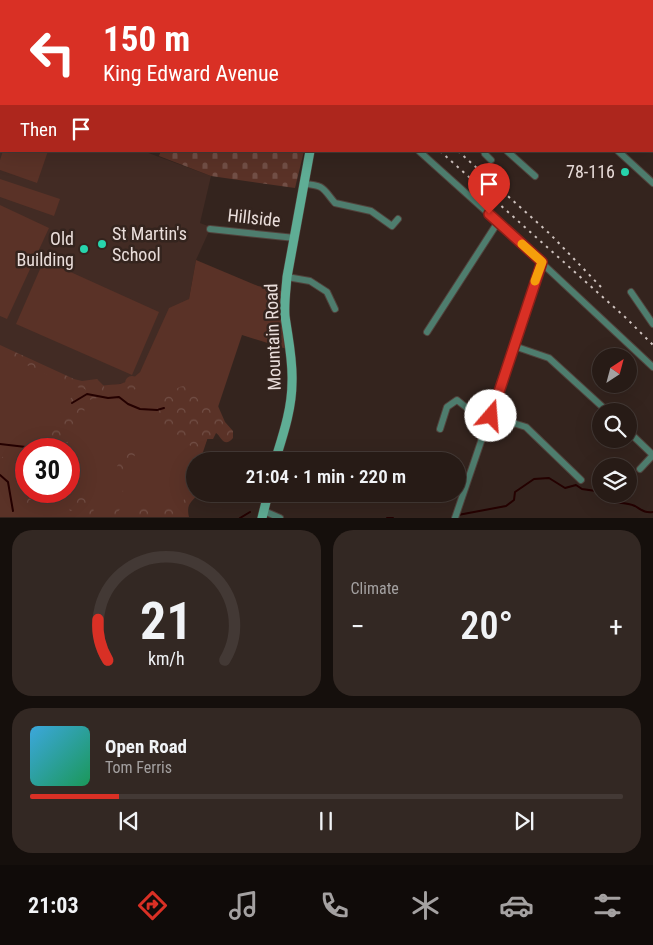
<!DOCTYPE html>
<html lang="en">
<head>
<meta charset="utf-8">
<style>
  :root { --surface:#271b16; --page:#332823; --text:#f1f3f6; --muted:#a4a1a1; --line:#433935; --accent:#d93025 }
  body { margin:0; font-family:"Roboto Condensed",sans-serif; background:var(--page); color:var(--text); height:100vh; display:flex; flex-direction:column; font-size:19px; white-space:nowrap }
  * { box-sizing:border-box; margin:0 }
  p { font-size:16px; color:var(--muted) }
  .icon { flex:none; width:28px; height:28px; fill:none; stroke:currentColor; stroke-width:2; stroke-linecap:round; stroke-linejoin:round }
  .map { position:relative; height:518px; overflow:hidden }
  .details { display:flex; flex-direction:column; gap:12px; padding:12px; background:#150f0c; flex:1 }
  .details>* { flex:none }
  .banner { position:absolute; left:0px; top:0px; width:654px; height:152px; box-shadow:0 5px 20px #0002,0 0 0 1px var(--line); background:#d93025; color:#fff; overflow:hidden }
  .needle { width:32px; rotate:36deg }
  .buttons { position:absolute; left:592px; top:348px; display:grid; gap:10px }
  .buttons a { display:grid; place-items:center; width:45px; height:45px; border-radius:50%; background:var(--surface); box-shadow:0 5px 20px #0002,0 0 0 1px var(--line); font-size:25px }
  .speed { position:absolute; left:15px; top:438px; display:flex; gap:10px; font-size:25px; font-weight:700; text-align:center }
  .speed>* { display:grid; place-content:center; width:65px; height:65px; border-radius:50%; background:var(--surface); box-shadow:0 5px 20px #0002,0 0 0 1px var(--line); line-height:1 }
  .speed .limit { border:8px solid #d22; background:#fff; color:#111 }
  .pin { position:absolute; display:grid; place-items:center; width:42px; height:42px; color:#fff; margin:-51px -21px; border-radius:50% 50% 50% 0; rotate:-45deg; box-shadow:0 0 5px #0007 }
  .pin .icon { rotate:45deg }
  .me { position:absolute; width:55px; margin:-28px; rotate:18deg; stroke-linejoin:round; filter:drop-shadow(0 0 4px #0008) }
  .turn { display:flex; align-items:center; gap:18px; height:105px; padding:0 20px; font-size:22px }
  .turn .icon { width:65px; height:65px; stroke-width:2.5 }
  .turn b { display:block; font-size:35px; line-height:42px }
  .then { display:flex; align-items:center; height:48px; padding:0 20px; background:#0003; gap:10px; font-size:19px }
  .big { font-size:38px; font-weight:600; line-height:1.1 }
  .details .tile { flex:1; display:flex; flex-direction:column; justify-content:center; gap:8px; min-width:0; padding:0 18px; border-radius:20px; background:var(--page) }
  .details .dial { align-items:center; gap:0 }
  .dial svg { height:130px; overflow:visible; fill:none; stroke:var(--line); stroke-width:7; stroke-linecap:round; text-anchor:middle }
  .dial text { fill:var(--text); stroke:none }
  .song { display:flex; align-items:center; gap:15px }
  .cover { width:60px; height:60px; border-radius:8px; background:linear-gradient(135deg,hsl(200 70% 55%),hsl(150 70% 35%)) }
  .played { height:5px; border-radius:2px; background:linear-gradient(90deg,var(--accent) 15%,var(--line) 15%) }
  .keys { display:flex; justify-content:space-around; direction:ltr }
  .heat { display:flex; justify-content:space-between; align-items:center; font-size:28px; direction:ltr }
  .details .tiles { flex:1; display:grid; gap:12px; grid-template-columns:1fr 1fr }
  .tile:last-child { grid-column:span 2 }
  .trip { position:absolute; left:186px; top:452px; width:280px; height:50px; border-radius:25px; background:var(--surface); box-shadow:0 5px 20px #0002,0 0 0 1px var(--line); font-weight:600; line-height:50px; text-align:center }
  .tabs { display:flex; height:80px; justify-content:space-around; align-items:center; background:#100b09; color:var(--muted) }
  .tabs .icon { width:35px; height:35px }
  .tabs .current { color:var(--accent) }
  .tabs b { font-size:22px; color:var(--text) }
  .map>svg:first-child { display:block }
  .built { fill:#422b24 }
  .green { fill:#5a3227; fill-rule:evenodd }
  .forest { fill:url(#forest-crowns) }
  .cemetery { fill:url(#cemetery-stones) }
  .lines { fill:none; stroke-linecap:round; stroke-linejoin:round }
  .stream { stroke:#240100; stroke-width:2 }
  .street-casing { stroke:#51423c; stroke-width:8 }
  .secondary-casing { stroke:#51423c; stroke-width:10 }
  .street { stroke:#4e7d6e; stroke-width:6 }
  .secondary { stroke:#5fad95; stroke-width:9 }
  .rail { stroke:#cfc3bf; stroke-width:2; stroke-dasharray:2.5 5; stroke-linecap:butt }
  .route-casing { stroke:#8d1f18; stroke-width:12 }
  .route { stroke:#d93025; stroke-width:9 }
  .slow { stroke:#f59e0b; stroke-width:9 }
  .poi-dot { fill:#27d5ad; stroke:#34241e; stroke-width:2 }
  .labels { text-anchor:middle; stroke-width:5; stroke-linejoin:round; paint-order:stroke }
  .poi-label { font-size:18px; fill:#eadedb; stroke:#34241e; text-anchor:end }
  .street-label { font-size:18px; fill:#eadedb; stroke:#34241e }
</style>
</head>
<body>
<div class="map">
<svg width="653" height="518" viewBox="0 0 653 518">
  <defs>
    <pattern id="forest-crowns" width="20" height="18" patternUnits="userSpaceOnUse" patternTransform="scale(1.25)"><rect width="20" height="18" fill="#5a3227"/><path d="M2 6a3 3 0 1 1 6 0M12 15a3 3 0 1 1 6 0" fill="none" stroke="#724f46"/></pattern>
    <pattern id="cemetery-stones" width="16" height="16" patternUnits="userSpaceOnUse" patternTransform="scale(1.25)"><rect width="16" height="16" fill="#5a3227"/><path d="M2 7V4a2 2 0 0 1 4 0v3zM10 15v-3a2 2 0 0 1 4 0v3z" fill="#724f46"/></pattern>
  </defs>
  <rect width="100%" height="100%" fill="#34241e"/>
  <g class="built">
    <path d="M323 0H414L417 1H323Z"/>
    <path d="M0 125 1 151H143L211 176 200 223 208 226 210 229 196 260 189 299 145 362 140 372 136 377 124 383 114 385 83 387 0 349Z"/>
  </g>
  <g class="green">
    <path d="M3 151H48L37 183 0 170V160Z"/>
    <path d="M0 179 60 199 54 216 0 197Z"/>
    <path d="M0 205 49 228 7 319 0 316Z"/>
    <path d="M44 260 159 312 132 375 16 324Z"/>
    <path d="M196 260 258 286 286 292 290 350 242 335 200 461H195V475L179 517H0V349L83 387 120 384 131 380 140 372 169 308 189 299ZM26 449H69V491H26Z"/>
  </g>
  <g class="forest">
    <path d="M0 345 74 379 82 381 97 379 104 386 105 397 100 400 97 398 91 400 88 398 85 389H82L41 372H37L33 368 18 361 8 363 0 356Z"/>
    <circle cx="132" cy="383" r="7"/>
    <path d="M183 386 200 390 218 406 225 422 233 431V438C224 449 221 436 216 433L213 439H207L204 447C193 452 186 442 178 435 172 430 164 428 159 421 150 404 169 390 183 386Z"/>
    <path d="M72 397 80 398 86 406C81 421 73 436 63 449L34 447C38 440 45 442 49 435 58 423 60 408 72 397Z"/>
    <path d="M135 444 139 446 138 451 124 470 117 469V466Z"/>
    <path d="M1 456 10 462 9 470 6 473 0 471Z"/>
    <path d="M195 469V494H198C191 503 186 504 189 517H134L140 507 144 503 164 506 183 502Z"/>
    <path d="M131 483 134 486 133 491 115 516 109 517 107 513 127 485Z"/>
    <path d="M26 487V491H38L32 505 28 506 17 499 19 491Z"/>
    <path d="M83 493 93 494 97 499 93 506 94 514 92 517H82L79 510 70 511 68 507 71 500Z"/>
  </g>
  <path class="cemetery" d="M161 151H304L295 188 211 176 159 156Z"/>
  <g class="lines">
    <g class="stream">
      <path d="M72 403 87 394 108 398 119 397 128 404 140 409 157 410 164 408"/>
      <path d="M0 444 43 449"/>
      <path d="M0 475 8 482 13 511"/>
      <path d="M458 515 506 506 514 500 515 492 534 479 549 478 565 488 576 485 582 489 596 491C607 508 621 499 635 506 642 510 644 513 653 512"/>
      <path d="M240 518 250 512"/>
      <path d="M387 518H393"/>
    </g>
    <g class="street-casing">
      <g id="street">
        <path d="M137 0 141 1"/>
        <path d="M300 0 302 1"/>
        <path d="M150 1V0"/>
        <path d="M394 1V0"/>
        <path d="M652 33 653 32"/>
        <path d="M419 151 498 222 653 367"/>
        <path d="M484 151 485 154 491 160"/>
        <path d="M507 151 535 176"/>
        <path d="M618 151 653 183"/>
        <path d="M304 184C325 185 323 189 335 203L371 211 392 226 398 219"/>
        <path d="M210 229 295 238"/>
        <path d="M287 277 310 281 327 292 335 309"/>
        <path d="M631 292 653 324"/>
        <path d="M427 332 498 222"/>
        <path d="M514 346 549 358 607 411"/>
        <path d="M491 416 526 427 581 480"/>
        <path d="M440 429 447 407 457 400 488 425"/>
        <path d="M629 432 653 455"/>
        <path d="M640 469 653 455"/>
        <path d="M264 511 280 518"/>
        <path d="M455 518 542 262"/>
      </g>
    </g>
    <g class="secondary-casing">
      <g id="secondary">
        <path d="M434 0 437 1"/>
        <path d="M373 1V0"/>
        <path d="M565 1 566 0"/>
        <path d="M275 461C283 435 292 409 292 382 293 360 288 338 285 316 284 303 286 290 287 277L310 151"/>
        <path d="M262 518 268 494"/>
      </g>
    </g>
    <use href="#street" class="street"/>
    <use href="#secondary" class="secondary"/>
    <g class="rail">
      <path d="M267 0 268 1"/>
      <path d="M440 151 625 317 653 345"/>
      <path d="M458 151 550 234 601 287"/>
    </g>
  </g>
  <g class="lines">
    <g class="route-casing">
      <path id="route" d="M489 214 542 262 491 416"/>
    </g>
    <use href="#route" class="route"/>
    <path class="slow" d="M522 244 542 262 535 281"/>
  </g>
  <g class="poi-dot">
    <circle cx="625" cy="172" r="5"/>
    <circle cx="102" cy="244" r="5"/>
    <circle cx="84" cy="249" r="5"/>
  </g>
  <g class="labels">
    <g class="poi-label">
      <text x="615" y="178">78-116</text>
      <text x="112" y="240" text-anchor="start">St Martin's<tspan x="112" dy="21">School</tspan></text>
      <text x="74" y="245">Old<tspan x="74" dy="21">Building</tspan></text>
    </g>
    <g class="street-label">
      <text transform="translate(254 218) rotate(6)" y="6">Hillside</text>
      <text transform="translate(273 337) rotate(-92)" y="6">Mountain Road</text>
    </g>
  </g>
</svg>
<div class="buttons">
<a><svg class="needle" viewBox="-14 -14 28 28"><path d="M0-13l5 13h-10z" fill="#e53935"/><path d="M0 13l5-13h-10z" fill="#a4a1a1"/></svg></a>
<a><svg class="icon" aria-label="search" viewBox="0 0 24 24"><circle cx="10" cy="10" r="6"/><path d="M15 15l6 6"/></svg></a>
<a><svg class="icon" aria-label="layers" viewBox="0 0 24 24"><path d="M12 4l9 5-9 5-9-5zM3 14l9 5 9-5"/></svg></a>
</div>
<div class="speed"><div class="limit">30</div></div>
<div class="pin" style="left:489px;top:214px;background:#d93025"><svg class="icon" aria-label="arrive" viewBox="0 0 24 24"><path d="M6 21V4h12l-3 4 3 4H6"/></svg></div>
<svg class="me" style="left:491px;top:416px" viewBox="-20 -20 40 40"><circle r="19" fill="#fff"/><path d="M0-13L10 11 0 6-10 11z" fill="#d93025"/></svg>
<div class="trip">21:04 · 1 min · 220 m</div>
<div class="banner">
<div class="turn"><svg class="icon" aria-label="left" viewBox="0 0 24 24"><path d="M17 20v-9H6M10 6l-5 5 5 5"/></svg><div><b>150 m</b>King Edward Avenue</div></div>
<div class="then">Then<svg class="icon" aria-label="arrive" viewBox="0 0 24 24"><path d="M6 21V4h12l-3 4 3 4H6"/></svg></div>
</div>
</div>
<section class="details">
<div class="tiles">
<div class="tile dial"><svg viewBox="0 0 100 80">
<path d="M14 69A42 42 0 1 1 86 69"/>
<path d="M14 69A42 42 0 0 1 8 44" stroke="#d93025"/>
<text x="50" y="56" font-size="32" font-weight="700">21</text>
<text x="50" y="72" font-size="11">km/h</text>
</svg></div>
<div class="tile"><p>Climate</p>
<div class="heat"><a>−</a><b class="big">20°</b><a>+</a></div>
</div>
<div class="tile">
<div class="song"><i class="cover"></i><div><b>Open Road</b><p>Tom Ferris</p></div></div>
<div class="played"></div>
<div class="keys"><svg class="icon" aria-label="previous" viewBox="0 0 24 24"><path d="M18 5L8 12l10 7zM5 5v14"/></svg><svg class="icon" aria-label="pause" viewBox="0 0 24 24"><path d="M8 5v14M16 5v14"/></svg><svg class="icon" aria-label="next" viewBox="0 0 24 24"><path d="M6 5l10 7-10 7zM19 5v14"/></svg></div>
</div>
</div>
</section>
<nav class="tabs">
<b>21:03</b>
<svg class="icon current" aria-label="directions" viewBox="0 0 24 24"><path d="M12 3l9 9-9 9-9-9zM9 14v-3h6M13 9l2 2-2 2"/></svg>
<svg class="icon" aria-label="music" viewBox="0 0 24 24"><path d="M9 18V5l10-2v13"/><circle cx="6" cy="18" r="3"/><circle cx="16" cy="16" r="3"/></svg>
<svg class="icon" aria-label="phone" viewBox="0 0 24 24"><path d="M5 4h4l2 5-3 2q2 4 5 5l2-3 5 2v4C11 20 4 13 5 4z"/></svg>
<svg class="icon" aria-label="climate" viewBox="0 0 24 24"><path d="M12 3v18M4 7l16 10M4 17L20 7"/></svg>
<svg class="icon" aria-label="car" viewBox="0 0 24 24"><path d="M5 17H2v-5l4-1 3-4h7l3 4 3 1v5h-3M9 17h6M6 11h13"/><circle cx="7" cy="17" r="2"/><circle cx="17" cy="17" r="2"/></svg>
<svg class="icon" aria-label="filters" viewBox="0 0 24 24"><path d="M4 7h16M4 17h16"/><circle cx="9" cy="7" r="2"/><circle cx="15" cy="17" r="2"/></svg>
</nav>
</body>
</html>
